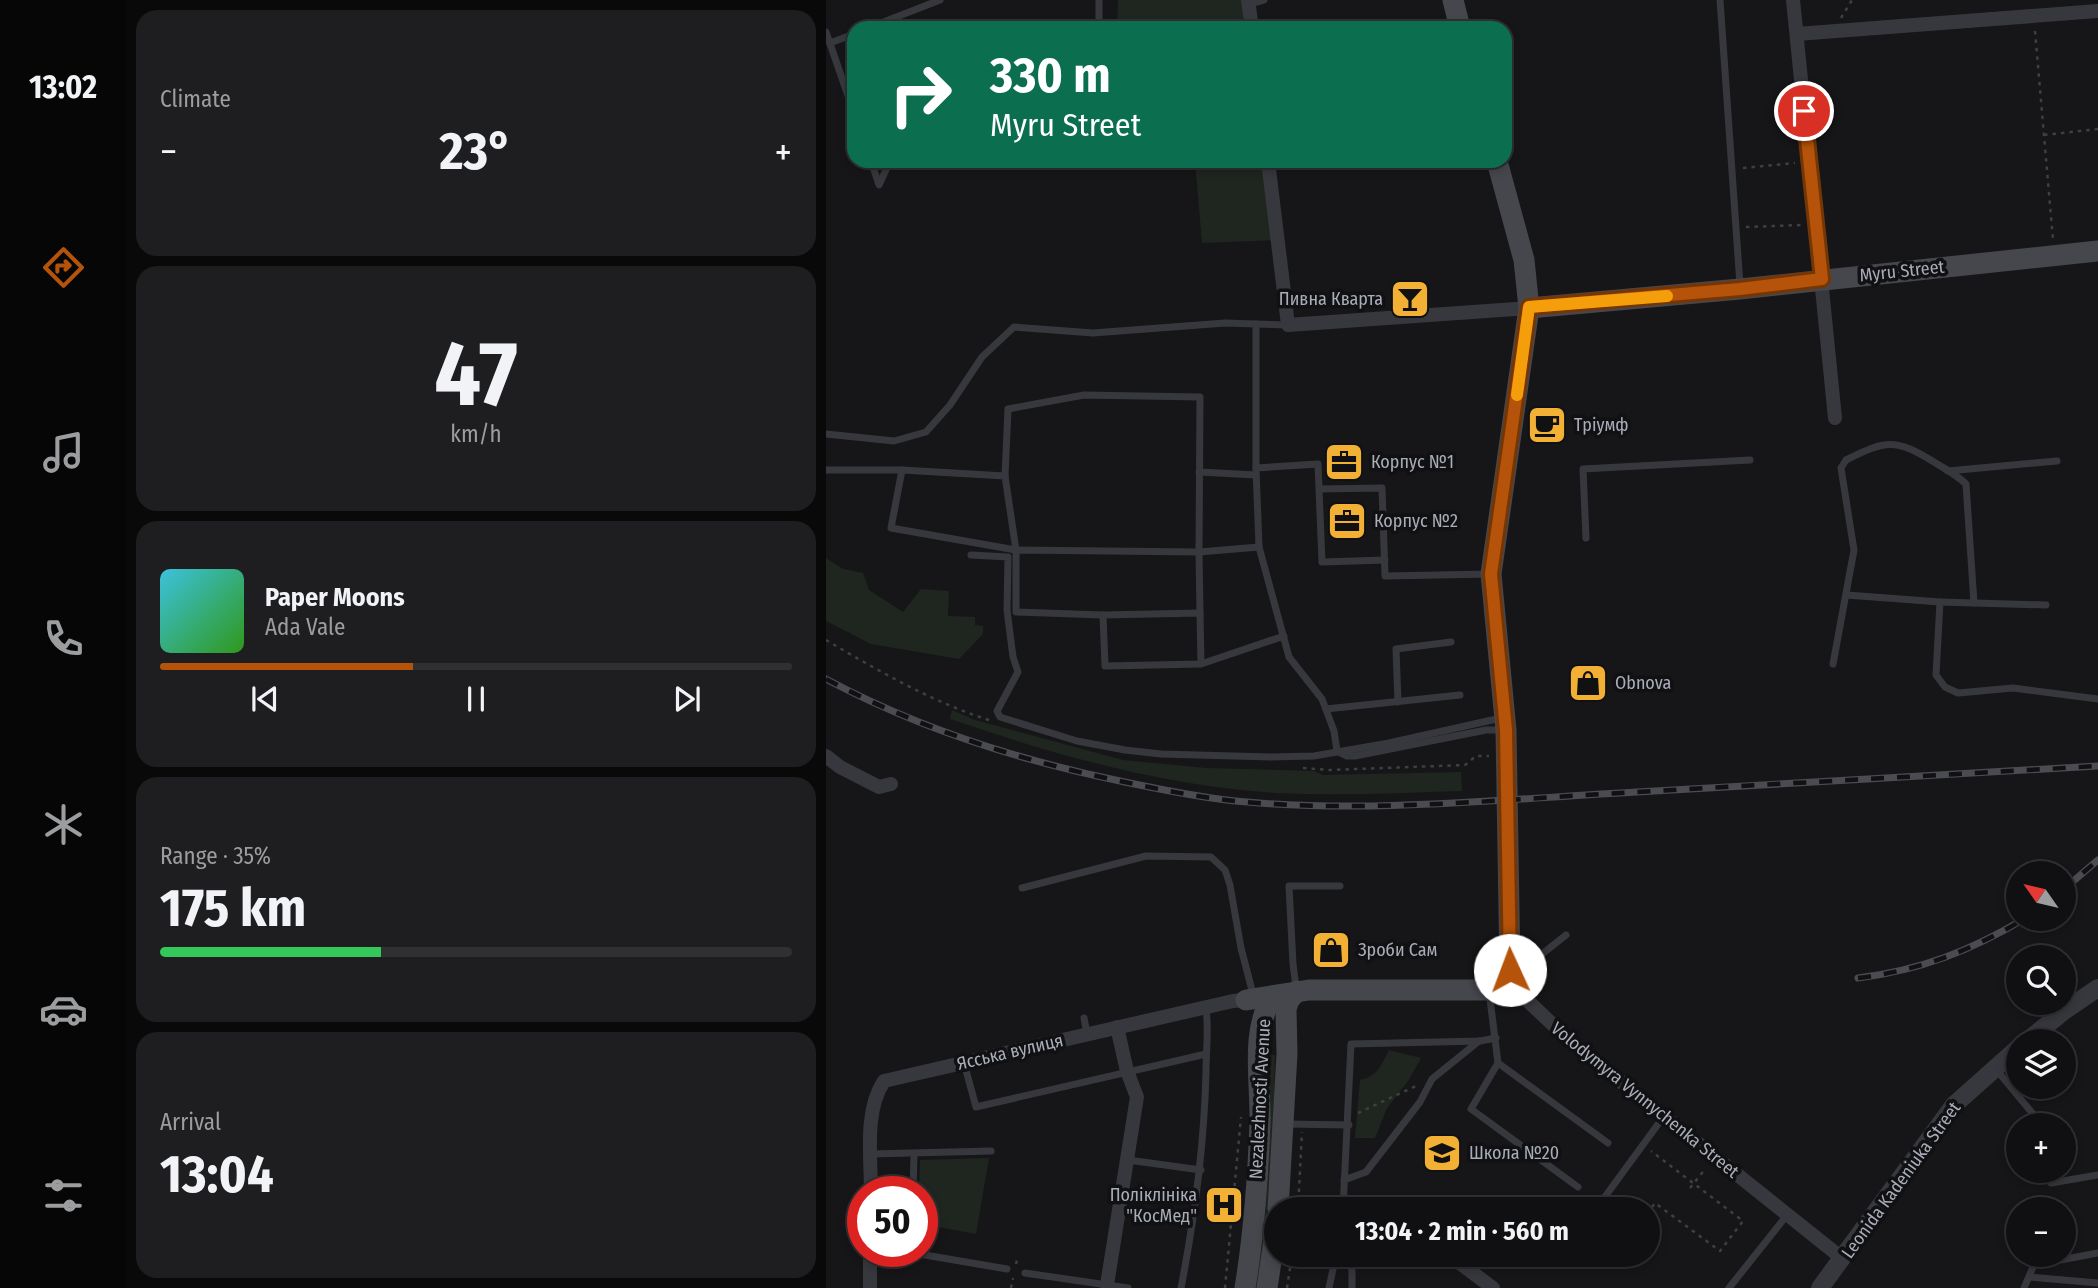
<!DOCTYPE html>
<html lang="en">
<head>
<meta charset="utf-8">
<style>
  :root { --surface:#101012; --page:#1e1e20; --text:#f1f3f6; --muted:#9c9d9f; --line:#303032; --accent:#b45309 }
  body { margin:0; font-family:"Fira Sans Condensed",sans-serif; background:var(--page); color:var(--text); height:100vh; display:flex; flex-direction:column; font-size:26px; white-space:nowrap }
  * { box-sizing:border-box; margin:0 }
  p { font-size:23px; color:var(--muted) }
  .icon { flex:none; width:38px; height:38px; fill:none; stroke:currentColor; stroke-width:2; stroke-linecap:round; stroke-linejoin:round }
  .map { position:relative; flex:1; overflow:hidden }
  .sheet { display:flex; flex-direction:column; gap:10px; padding:10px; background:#09090a; width:700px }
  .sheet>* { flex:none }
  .hud { position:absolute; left:21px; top:21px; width:665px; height:147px; border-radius:21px; box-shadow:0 4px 10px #0003,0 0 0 2px var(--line); background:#0b6e4f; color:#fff; overflow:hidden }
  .needle { width:46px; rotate:304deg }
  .tools { position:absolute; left:1180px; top:861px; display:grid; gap:14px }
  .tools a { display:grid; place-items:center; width:70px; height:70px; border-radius:50%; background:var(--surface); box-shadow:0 4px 10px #0003,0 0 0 2px var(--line); font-size:35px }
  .speed { position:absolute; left:21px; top:1176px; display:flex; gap:14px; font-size:35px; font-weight:700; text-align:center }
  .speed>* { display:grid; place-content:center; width:91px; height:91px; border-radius:50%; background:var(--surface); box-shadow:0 4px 10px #0003,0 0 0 2px var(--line); line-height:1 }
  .speed .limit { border:10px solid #d22; background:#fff; color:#111 }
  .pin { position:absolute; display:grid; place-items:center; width:60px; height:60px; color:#fff; margin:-30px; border:4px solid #fff; border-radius:50%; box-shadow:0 2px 7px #0007 }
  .me { position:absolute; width:77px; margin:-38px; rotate:358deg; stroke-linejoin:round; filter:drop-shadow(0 0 5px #0008) }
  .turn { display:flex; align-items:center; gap:24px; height:147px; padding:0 28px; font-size:32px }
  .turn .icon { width:91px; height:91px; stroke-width:2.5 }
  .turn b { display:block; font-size:49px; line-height:60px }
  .big { font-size:52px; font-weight:700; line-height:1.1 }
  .sheet .tile { flex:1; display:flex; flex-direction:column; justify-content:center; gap:10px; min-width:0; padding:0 24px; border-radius:21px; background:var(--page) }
  .sheet .dial { align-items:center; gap:0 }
  .dial b { font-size:91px; line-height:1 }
  .song { display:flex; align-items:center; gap:21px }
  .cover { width:84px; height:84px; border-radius:10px; background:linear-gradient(135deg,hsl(190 70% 55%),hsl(110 70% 35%)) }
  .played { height:7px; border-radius:4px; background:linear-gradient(90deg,var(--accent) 40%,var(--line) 40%) }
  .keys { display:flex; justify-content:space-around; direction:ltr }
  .heat { display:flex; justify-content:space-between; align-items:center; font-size:38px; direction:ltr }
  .charge { height:10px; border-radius:5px; background:linear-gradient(90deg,#34c759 35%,var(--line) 0) }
  .trip { position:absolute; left:438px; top:1197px; width:396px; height:70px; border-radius:35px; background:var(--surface); box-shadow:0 4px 10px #0003,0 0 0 2px var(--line); font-weight:700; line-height:70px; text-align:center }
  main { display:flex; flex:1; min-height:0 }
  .tab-bar { display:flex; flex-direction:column; width:126px; justify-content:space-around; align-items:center; background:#060607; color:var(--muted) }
  .tab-bar .icon { width:49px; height:49px }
  .tab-bar .active { color:var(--accent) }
  .tab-bar b { font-size:32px; color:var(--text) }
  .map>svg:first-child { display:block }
  .green { fill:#1e261f }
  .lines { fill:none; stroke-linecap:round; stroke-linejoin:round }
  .path { stroke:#3d3f44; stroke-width:2.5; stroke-dasharray:3.5 5; stroke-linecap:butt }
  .service { stroke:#37383d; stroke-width:7 }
  .minor { stroke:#37383d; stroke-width:14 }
  .tertiary { stroke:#37383d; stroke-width:18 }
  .secondary { stroke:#45474d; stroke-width:21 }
  .rail-casing { stroke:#4a4c52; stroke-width:7 }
  .rail { stroke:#111113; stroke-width:4.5; stroke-dasharray:13; stroke-linecap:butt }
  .route-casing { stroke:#753606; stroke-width:18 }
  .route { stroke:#b45309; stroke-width:12 }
  .slow { stroke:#f59e0b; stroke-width:12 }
  .labels { text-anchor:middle; stroke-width:7; stroke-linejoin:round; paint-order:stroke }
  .street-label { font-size:18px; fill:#a8adb8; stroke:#111113 }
  .poi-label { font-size:18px; fill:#a8adb8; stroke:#111113; text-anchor:start }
</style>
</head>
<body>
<main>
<nav class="tab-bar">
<b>13:02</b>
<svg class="icon active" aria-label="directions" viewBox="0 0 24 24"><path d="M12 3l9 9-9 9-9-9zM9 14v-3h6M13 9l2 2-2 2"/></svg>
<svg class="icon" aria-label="music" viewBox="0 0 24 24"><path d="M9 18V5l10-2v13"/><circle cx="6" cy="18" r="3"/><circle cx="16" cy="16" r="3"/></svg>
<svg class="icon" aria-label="phone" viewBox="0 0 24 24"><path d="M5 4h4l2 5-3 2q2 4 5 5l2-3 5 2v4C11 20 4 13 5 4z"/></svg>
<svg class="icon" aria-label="climate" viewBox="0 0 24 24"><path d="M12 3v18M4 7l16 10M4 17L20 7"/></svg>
<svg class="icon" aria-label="car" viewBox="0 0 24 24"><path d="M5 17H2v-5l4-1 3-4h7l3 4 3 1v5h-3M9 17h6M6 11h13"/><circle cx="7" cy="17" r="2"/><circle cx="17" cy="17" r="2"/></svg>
<svg class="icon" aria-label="filters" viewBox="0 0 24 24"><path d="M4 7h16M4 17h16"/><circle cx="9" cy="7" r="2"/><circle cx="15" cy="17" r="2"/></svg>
</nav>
<section class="sheet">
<div class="tile"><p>Climate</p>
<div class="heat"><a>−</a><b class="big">23°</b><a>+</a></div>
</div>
<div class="tile dial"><b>47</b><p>km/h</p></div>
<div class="tile">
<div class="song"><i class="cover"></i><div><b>Paper Moons</b><p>Ada Vale</p></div></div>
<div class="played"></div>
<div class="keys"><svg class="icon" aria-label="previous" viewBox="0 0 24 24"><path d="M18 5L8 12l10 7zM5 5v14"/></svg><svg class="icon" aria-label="pause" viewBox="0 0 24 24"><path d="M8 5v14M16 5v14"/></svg><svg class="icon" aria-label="next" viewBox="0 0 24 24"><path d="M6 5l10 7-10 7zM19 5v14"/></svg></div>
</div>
<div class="tile"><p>Range · 35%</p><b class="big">175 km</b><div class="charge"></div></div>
<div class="tile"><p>Arrival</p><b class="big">13:04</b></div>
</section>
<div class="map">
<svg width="1272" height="1288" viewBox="0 0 1272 1288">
  <rect width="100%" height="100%" fill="#161618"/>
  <g class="green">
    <path d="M292 0H425L428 28H291Z"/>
    <path d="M369 161H444L453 240 376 243Z"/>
    <path d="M0 558 17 569 37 573 43 590 77 612 95 589 123 591 122 616 149 617V625L157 626V634L133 659 45 644 0 621Z"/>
    <path d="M126 710 149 720 297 760 380 768 488 771 497 775 635 772 636 791C574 793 512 796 450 793 338 786 229 755 124 719Z"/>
    <path d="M563 1050 595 1058 582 1081 561 1108 549 1138H529L534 1080C551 1077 556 1064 563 1050Z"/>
    <path d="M444 1055H449C448 1133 444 1211 432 1288H427L442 1125Z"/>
    <path d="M163 1158 150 1234 96 1224V1192H93L94 1160Z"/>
  </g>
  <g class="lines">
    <g class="path">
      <path d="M1015 18 1026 0"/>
      <path d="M1209 31 1227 240"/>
      <path d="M1218 135 1272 129"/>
      <path d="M917 168 969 163"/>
      <path d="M920 227 976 225"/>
      <path d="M0 640C51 670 106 702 163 720"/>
      <path d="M477 768 504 770 639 765 650 756H663"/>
      <path d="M532 1113 590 1086"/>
      <path d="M864 1188 880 1168"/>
      <path d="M472 1209 476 1132"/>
      <path d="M821 1214 829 1203 894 1251 917 1221 825 1151"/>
      <path d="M190 1264 192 1256"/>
      <path d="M185 1288 187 1278"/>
      <path d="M399 1288 415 1117"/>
      <path d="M461 1288 466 1255"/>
    </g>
    <g class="service">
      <path d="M894 0 914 285"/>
      <path d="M423 4 438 0"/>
      <path d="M42 28 114 0"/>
      <path d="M273 28V0"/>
      <path d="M0 32 28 113"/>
      <path d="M4 43 28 34"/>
      <path d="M45 161 53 185 64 161"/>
      <path d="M430 324V468L433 547 463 657 496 699 508 731 511 751 521 756H529L660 730H678"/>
      <path d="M0 434 68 441 100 432 124 405 156 357 188 327 267 333 399 323 462 325"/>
      <path d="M430 468 492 464 496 562 559 560"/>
      <path d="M0 470H76"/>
      <path d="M76 470 179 476 190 550 65 528Z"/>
      <path d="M1122 471 1231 461"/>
      <path d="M373 472 430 475"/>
      <path d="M179 476 182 409 258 395 374 397 373 552 190 550V612L277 615"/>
      <path d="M494 489 556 488 559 576 664 574"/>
      <path d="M760 538 757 469 924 460"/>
      <path d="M145 555 182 557 181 610 187 657 192 672 171 711 174 717 251 741 299 750 335 754 445 757 488 756 563 743 675 718"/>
      <path d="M1021 595 1114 602 1110 675 1119 687 1132 693 1187 688 1272 699"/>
      <path d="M1148 603 1220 605"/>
      <path d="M374 613 373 552 433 547"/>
      <path d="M375 664 374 613 277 615 279 666 375 664 458 636"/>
      <path d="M1007 664 1028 550 1015 468 1020 460C1060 440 1069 438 1108 462 1119 469 1131 475 1140 484L1148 603 1114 602"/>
      <path d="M572 702 570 649 625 642"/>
      <path d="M500 709 634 695"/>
      <path d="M196 888 320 856 385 857 399 870 404 885 415 948 428 998"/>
      <path d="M687 969 711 958 740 935"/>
      <path d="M470 987 467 964 463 886H514"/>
      <path d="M663 991 672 1063 782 1143"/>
      <path d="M258 1018 261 1034"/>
      <path d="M138 1063 150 1107 380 1054"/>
      <path d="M672 1063 645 1109 752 1187"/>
      <path d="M1169 1068 1216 1125"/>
      <path d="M460 1124 523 1125"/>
      <path d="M45 1154 165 1151"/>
      <path d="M302 1160 375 1170"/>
      <path d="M1223 1171 1225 1183 1272 1175"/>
      <path d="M518 1180 540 1172 594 1102 606 1079 653 1041"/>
      <path d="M87 1192 88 1154"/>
      <path d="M517 1209 525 1044 654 1041 670 1038"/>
      <path d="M770 1209 838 1116"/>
      <path d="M91 1251 93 1254 181 1269"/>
      <path d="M522 1255 526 1271V1288"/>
      <path d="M199 1273 302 1288"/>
      <path d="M1203 1277 1272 1283"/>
      <path d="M355 1288C369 1216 378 1146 380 1073 380 1051 383 1029 380 1008"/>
      <path d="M503 1288 510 1255"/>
      <path d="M903 1288 961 1215"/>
      <path d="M1198 1288 1208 1265 1272 1253"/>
    </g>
    <g class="minor">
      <path d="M422 0 426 28"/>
      <path d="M967 0 1009 418"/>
      <path d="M971 34 1272 11"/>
      <path d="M442 161 462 325 703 308"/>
      <path d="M0 756 14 767 53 787 65 784"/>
      <path d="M682 982 744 1041 1017 1259"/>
      <path d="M45 1192C45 1157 38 1111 58 1081L407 1001 420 1000"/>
      <path d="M623 1255 667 1288"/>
      <path d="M281 1285 311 1097 301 1071 291 1027"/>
      <path d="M44 1288V1251"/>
    </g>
    <g class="tertiary">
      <path d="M1201 1041 1238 1011 1272 988"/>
      <path d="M994 1288 1128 1105 1192 1048"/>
    </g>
    <g class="secondary">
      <path d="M627 0 634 28"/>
      <path d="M703 308 914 289 1272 251"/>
      <path d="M420 1000 483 990H663L672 988 682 982 684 970 680 730 665 574 703 308 698 260 671 161"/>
      <path d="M452 1209 461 1054 460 1009 463 1000 471 991"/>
      <path d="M419 1288C428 1233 432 1178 434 1122 435 1082 424 1030 447 996"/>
      <path d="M441 1288 450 1228"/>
    </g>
    <g class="rail-casing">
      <g id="rail">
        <path d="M0 679C92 728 192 760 294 781 332 789 370 797 409 801 542 814 678 799 811 792 965 783 1118 775 1272 766"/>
        <path d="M1237 890 1272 860"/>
        <path d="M1032 978C1095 970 1144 951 1198 919"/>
      </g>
    </g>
    <use href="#rail" class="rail"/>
  </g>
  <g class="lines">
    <g class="route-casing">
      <path id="route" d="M684 970 680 730 665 574 703 307 914 289 996 279 978 111"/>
    </g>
    <use href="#route" class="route"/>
    <path class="slow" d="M691 395 703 307 841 296"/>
  </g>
  <defs>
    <g id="bar-square" transform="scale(2.0125)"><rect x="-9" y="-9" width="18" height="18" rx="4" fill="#f2b134" stroke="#111113"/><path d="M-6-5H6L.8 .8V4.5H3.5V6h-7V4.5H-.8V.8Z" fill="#111"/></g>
    <g id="cafe-square" transform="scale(2.0125)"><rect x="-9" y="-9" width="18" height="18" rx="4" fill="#f2b134" stroke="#111113"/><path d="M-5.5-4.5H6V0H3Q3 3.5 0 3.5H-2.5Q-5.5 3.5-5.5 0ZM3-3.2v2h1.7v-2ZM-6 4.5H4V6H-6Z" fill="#111"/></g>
    <g id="office-square" transform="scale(2.0125)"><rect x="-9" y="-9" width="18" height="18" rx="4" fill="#f2b134" stroke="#111113"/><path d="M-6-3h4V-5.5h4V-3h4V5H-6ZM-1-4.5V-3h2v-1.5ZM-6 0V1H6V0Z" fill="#111"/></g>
    <g id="shop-square" transform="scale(2.0125)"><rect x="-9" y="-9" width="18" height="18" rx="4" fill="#f2b134" stroke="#111113"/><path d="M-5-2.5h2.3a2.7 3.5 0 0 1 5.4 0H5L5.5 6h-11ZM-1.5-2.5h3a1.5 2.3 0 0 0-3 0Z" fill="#111"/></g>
    <g id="school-square" transform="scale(2.0125)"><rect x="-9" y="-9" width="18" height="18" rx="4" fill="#f2b134" stroke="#111113"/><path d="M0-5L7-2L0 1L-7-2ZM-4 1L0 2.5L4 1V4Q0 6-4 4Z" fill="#111"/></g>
    <g id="hospital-square" transform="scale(2.0125)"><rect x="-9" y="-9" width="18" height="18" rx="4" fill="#f2b134" stroke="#111113"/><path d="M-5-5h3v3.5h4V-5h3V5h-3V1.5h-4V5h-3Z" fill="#111"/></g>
  </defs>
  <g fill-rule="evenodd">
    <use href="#bar-square" x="584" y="299"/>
    <use href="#cafe-square" x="721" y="425"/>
    <use href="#office-square" x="518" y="462"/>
    <use href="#office-square" x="521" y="521"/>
    <use href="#shop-square" x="762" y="683"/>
    <use href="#shop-square" x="505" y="950"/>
    <use href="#school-square" x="616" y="1153"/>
    <use href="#hospital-square" x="398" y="1205"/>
  </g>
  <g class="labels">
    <g class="street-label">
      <text transform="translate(1076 271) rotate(-6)" y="6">Myru Street</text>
      <text transform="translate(184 1052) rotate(-13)" y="6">Ясська вулиця</text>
      <text transform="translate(434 1099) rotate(-87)" y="6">Nezalezhnosti Avenue</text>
      <text transform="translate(819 1100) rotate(39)" y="6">Volodymyra Vynnychenka Street</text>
      <text transform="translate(1075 1180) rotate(-54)" y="6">Leonida Kadeniuka Street</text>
    </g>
    <g class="poi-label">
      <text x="557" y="305" text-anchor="end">Пивна Кварта</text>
      <text x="748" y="431">Тріумф</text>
      <text x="545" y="468">Корпус №1</text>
      <text x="548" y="527">Корпус №2</text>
      <text x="789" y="689">Obnova</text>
      <text x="532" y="956">Зроби Сам</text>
      <text x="643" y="1159">Школа №20</text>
      <text x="371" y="1201" text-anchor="end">Поліклініка<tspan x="371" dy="21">"КосМед"</tspan></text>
    </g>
  </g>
</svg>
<div class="tools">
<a><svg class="needle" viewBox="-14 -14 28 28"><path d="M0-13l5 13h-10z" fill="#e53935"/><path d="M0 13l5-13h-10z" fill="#9c9d9f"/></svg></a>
<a><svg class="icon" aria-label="search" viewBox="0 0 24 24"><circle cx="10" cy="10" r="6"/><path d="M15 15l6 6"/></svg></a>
<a><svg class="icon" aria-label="layers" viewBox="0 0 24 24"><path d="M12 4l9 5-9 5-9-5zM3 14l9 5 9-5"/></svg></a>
<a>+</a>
<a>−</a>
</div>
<div class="speed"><div class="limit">50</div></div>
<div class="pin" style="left:978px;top:111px;background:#d93025"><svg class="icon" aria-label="arrive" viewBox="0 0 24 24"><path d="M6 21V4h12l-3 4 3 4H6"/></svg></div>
<svg class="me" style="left:684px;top:970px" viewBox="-20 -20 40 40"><circle r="19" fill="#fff"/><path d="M0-13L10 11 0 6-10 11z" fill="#b45309"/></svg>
<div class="trip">13:04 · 2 min · 560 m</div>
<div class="hud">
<div class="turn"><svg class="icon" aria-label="right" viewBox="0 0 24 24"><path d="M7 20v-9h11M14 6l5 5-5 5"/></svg><div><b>330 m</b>Myru Street</div></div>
</div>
</div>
</main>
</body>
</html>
